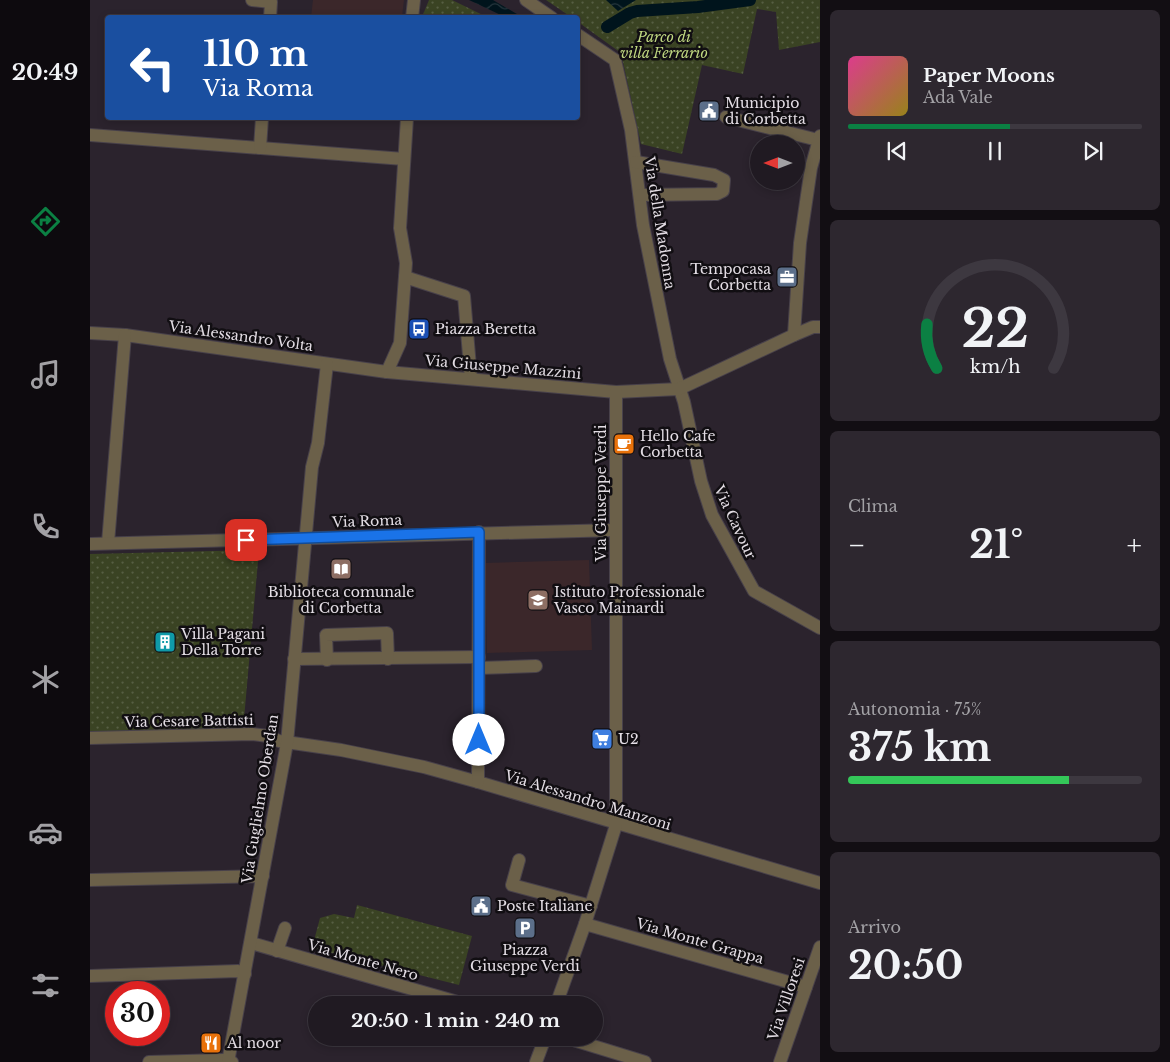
<!DOCTYPE html>
<html lang="it">
<head>
<meta charset="utf-8">
<style>
  :root { --surface:#201a22; --page:#2d272f; --text:#f1f3f6; --muted:#a2a1a5; --line:#3d3840; --accent:#0b8043 }
  body { margin:0; font-family:"Libre Baskerville",serif; background:var(--page); color:var(--text); height:100vh; display:flex; flex-direction:column; font-size:19px; white-space:nowrap }
  * { box-sizing:border-box; margin:0 }
  p { font-size:16px; color:var(--muted) }
  .icon { flex:none; width:28px; height:28px; fill:none; stroke:currentColor; stroke-width:2; stroke-linecap:round; stroke-linejoin:round }
  .map { position:relative; flex:1; overflow:hidden }
  .drawer { display:flex; flex-direction:column; gap:10px; padding:10px; background:#120e13; width:350px }
  .drawer>* { flex:none }
  .banner { position:absolute; left:15px; top:15px; width:475px; height:105px; border-radius:5px; box-shadow:0 2px 8px #0003,0 0 0 1px var(--line); background:#1a4fa0; color:#fff; overflow:hidden }
  .needle { width:32px; rotate:270deg }
  .buttons { position:absolute; left:660px; top:135px; display:grid; gap:10px }
  .buttons a { display:grid; place-items:center; width:55px; height:55px; border-radius:50%; background:var(--surface); box-shadow:0 2px 8px #0003,0 0 0 1px var(--line); font-size:25px }
  .speed { position:absolute; left:15px; top:981px; display:flex; gap:10px; font-size:25px; font-weight:700; text-align:center }
  .speed>* { display:grid; place-content:center; width:65px; height:65px; border-radius:50%; background:var(--surface); box-shadow:0 2px 8px #0003,0 0 0 1px var(--line); line-height:1 }
  .speed .limit { border:8px solid #d22; background:#fff; color:#111 }
  .pin { position:absolute; display:grid; place-items:center; width:42px; height:42px; color:#fff; margin:-21px; border-radius:10px; box-shadow:0 2px 8px #0006 }
  .me { position:absolute; width:55px; margin:-28px; rotate:0deg; stroke-linejoin:round; filter:drop-shadow(0 0 4px #0008) }
  .turn { display:flex; align-items:center; gap:18px; height:105px; padding:0 15px; font-size:22px }
  .turn .icon { width:65px; height:65px; stroke-width:2.5 }
  .turn b { display:block; font-size:35px; line-height:42px }
  .big { font-size:38px; font-weight:700; line-height:1.1 }
  .drawer .widget { flex:1; display:flex; flex-direction:column; justify-content:center; gap:8px; min-width:0; padding:0 18px; border-radius:8px; background:var(--page) }
  .drawer .dial { align-items:center; gap:0 }
  .dial svg { height:130px; overflow:visible; fill:none; stroke:var(--line); stroke-width:7; stroke-linecap:round; text-anchor:middle }
  .dial text { fill:var(--text); stroke:none }
  .song { display:flex; align-items:center; gap:15px }
  .cover { width:60px; height:60px; border-radius:8px; background:linear-gradient(135deg,hsl(330 70% 55%),hsl(50 70% 35%)) }
  .played { height:5px; border-radius:2px; background:linear-gradient(90deg,var(--accent) 55%,var(--line) 55%) }
  .keys { display:flex; justify-content:space-around; direction:ltr }
  .heat { display:flex; justify-content:space-between; align-items:center; font-size:28px; direction:ltr }
  .charge { height:8px; border-radius:4px; background:linear-gradient(90deg,#34c759 75%,var(--line) 0) }
  .trip { position:absolute; left:218px; top:996px; width:295px; height:50px; border-radius:25px; background:var(--surface); box-shadow:0 2px 8px #0003,0 0 0 1px var(--line); font-weight:700; line-height:50px; text-align:center }
  main { display:flex; flex:1; min-height:0 }
  .menu { display:flex; flex-direction:column; width:90px; justify-content:space-around; align-items:center; background:#0d0a0e; color:var(--muted) }
  .menu .icon { width:35px; height:35px }
  .menu .selected { color:var(--accent) }
  .menu b { font-size:22px; color:var(--text) }
  .map>svg:first-child { display:block }
  .industrial { fill:#3b272a }
  .park { fill:url(#park-dots) }
  .water { fill:url(#water-waves) }
  .lines { fill:none; stroke-linecap:round; stroke-linejoin:round }
  .canal { stroke:#00141c; stroke-width:12 }
  .minor-casing { stroke:#48414a; stroke-width:14 }
  .minor { stroke:#6b6049; stroke-width:12 }
  .route-casing { stroke:#114b97; stroke-width:12 }
  .route { stroke:#1a73e8; stroke-width:9 }
  .labels { text-anchor:middle; stroke-width:5; stroke-linejoin:round; paint-order:stroke }
  .park-label { font-size:14px; font-style:italic; fill:#bfd780; stroke:#110e12 }
  .poi-label { font-size:14px; fill:#e3dde4; stroke:#110e12; text-anchor:start }
  .street-label { font-size:14px; fill:#e3dde4; stroke:#110e12 }
</style>
</head>
<body>
<main>
<nav class="menu">
<b>20:49</b>
<svg class="icon selected" aria-label="directions" viewBox="0 0 24 24"><path d="M12 3l9 9-9 9-9-9zM9 14v-3h6M13 9l2 2-2 2"/></svg>
<svg class="icon" aria-label="music" viewBox="0 0 24 24"><path d="M9 18V5l10-2v13"/><circle cx="6" cy="18" r="3"/><circle cx="16" cy="16" r="3"/></svg>
<svg class="icon" aria-label="phone" viewBox="0 0 24 24"><path d="M5 4h4l2 5-3 2q2 4 5 5l2-3 5 2v4C11 20 4 13 5 4z"/></svg>
<svg class="icon" aria-label="climate" viewBox="0 0 24 24"><path d="M12 3v18M4 7l16 10M4 17L20 7"/></svg>
<svg class="icon" aria-label="car" viewBox="0 0 24 24"><path d="M5 17H2v-5l4-1 3-4h7l3 4 3 1v5h-3M9 17h6M6 11h13"/><circle cx="7" cy="17" r="2"/><circle cx="17" cy="17" r="2"/></svg>
<svg class="icon" aria-label="filters" viewBox="0 0 24 24"><path d="M4 7h16M4 17h16"/><circle cx="9" cy="7" r="2"/><circle cx="15" cy="17" r="2"/></svg>
</nav>
<div class="map">
<svg width="730" height="1062" viewBox="0 0 730 1062">
  <defs>
    <pattern id="park-dots" width="8" height="8" patternUnits="userSpaceOnUse" patternTransform="scale(1.25)"><rect width="8" height="8" fill="#3a4323"/><path d="M2 2h.1M6 6h.1" fill="none" stroke="#565e43" stroke-width="1.8" stroke-linecap="round"/></pattern>
    <pattern id="water-waves" width="16" height="10" patternUnits="userSpaceOnUse" patternTransform="scale(1.25)"><rect width="16" height="10" fill="#00141c"/><path d="M0 5q4-4 8 0t8 0" fill="none" stroke="#25363d"/></pattern>
  </defs>
  <rect width="100%" height="100%" fill="#2b232d"/>
  <g class="industrial">
    <path d="M223 0H314L312 17H221Z"/>
    <path d="M499 560 502 650 397 653 395 563Z"/>
  </g>
  <g class="park">
    <path d="M339 0H362L397 17H332Z"/>
    <path d="M456 0H730V42L689 50 686 12 667 9 653 74 612 65 592 154 551 144 531 53 488 22V18L481 17Z"/>
    <path d="M169 550 153 730 0 734V554Z"/>
    <path d="M267 905 382 936 369 985 222 948 230 918 244 914 264 918Z"/>
  </g>
  <g class="water">
    <path d="M379 0H403L432 17H415Z"/>
    <path d="M516 0H546L528 11Z"/>
  </g>
  <g class="lines">
    <path class="canal" d="M517 27 540 13 547 11 608 7 660 0"/>
    <g class="minor-casing">
      <g id="minor">
        <path d="M162 0 181 2 180 18"/>
        <path d="M436 0 462 18"/>
        <path d="M322 18 324 0"/>
        <path d="M488 35 525 60 541 130 553 225 580 359 594 402 611 481 622 515 664 591 730 628"/>
        <path d="M636 117 728 140"/>
        <path d="M0 135 314 159"/>
        <path d="M170 148 172 118"/>
        <path d="M546 162 624 175 634 180 633 191 627 194 550 195"/>
        <path d="M315 277 374 296 381 379"/>
        <path d="M0 333 35 335 297 372 526 392 589 389 704 335 723 327H730"/>
        <path d="M704 335 710 243 721 168 730 136"/>
        <path d="M297 372 310 343 316 263 310 228 317 118"/>
        <path d="M18 543 35 335"/>
        <path d="M0 544 526 530"/>
        <path d="M204 659 389 657"/>
        <path d="M237 660 236 635 297 633 298 659"/>
        <path d="M389 668 446 666"/>
        <path d="M0 738 162 734 178 736 189 741 251 750 334 767 388 782 730 883"/>
        <path d="M388 782 389 532"/>
        <path d="M429 860 422 885 501 906"/>
        <path d="M0 880 173 876"/>
        <path d="M495 924 716 987"/>
        <path d="M161 943 378 1005"/>
        <path d="M187 951 195 928"/>
        <path d="M0 976 148 971 155 974"/>
        <path d="M466 1005 495 924 526 825V392"/>
        <path d="M477 1038 555 1062"/>
        <path d="M59 1062 133 1060 142 1062"/>
        <path d="M138 1062 197 743 222 467 228 443 237 364"/>
        <path d="M446 1062 455 1038"/>
        <path d="M690 1062 730 947"/>
      </g>
    </g>
    <use href="#minor" class="minor"/>
  </g>
  <g class="lines">
    <g class="route-casing">
      <path id="route" d="M156 540 389 532V740"/>
    </g>
    <use href="#route" class="route"/>
  </g>
  <defs>
    <g id="civic-square" transform="scale(1.125)"><rect x="-9" y="-9" width="18" height="18" rx="4" fill="#5c6f8a" stroke="#110e12"/><path d="M-.6-6.5H3V-4.5H.6V-3L4-1V1h2V6H-6V1h2V-1L-.6-3ZM-1.2 2.5V6h2.4V2.5Z" fill="#fff"/></g>
    <g id="office-square" transform="scale(1.125)"><rect x="-9" y="-9" width="18" height="18" rx="4" fill="#5c6f8a" stroke="#110e12"/><path d="M-6-3h4V-5.5h4V-3h4V5H-6ZM-1-4.5V-3h2v-1.5ZM-6 0V1H6V0Z" fill="#fff"/></g>
    <g id="bus-square" transform="scale(1.125)"><rect x="-9" y="-9" width="18" height="18" rx="4" fill="#1a4fb4" stroke="#110e12"/><path d="M-5-6H5V4H4V6H2V4H-2V6H-4V4H-5ZM-3.5-4V0h7V-4ZM-3.5 1.2v1.5H-2V1.2ZM2 1.2v1.5H3.5V1.2Z" fill="#fff"/></g>
    <g id="cafe-square" transform="scale(1.125)"><rect x="-9" y="-9" width="18" height="18" rx="4" fill="#e8710a" stroke="#110e12"/><path d="M-5.5-4.5H6V0H3Q3 3.5 0 3.5H-2.5Q-5.5 3.5-5.5 0ZM3-3.2v2h1.7v-2ZM-6 4.5H4V6H-6Z" fill="#fff"/></g>
    <g id="library-square" transform="scale(1.125)"><rect x="-9" y="-9" width="18" height="18" rx="4" fill="#8d6e63" stroke="#110e12"/><path d="M-6-4Q-3-5.5-.7-3.5V5Q-3 3-6 4ZM6-4Q3-5.5 .7-3.5V5Q3 3 6 4Z" fill="#fff"/></g>
    <g id="school-square" transform="scale(1.125)"><rect x="-9" y="-9" width="18" height="18" rx="4" fill="#8d6e63" stroke="#110e12"/><path d="M0-5L7-2L0 1L-7-2ZM-4 1L0 2.5L4 1V4Q0 6-4 4Z" fill="#fff"/></g>
    <g id="building-square" transform="scale(1.125)"><rect x="-9" y="-9" width="18" height="18" rx="4" fill="#0f9aa8" stroke="#110e12"/><path d="M-4-6H4V6H1V3H-1V6H-4ZM-2.5-4.3h1.7v1.8h-1.7ZM.8-4.3h1.7v1.8H.8ZM-2.5-1h1.7V.8h-1.7ZM.8-1h1.7V.8H.8Z" fill="#fff"/></g>
    <g id="supermarket-square" transform="scale(1.125)"><rect x="-9" y="-9" width="18" height="18" rx="4" fill="#3f7fe0" stroke="#110e12"/><path d="M-6-5.5h2.5l.6 2H6L4.5 2H-2.5L-4.4-4H-6ZM-1.5 3.2a1.3 1.3 0 1 0 .1 0ZM3 3.2a1.3 1.3 0 1 0 .1 0Z" fill="#fff"/></g>
    <g id="parking-square" transform="scale(1.125)"><rect x="-9" y="-9" width="18" height="18" rx="4" fill="#5c6f8a" stroke="#110e12"/><path d="M-3.5-5.5H1a3.5 3.5 0 0 1 0 7H-1V5.5H-3.5ZM-1-3.4V-.6H.8a1.4 1.4 0 0 0 0-2.8Z" fill="#fff"/></g>
    <g id="restaurant-square" transform="scale(1.125)"><rect x="-9" y="-9" width="18" height="18" rx="4" fill="#e8710a" stroke="#110e12"/><path d="M-5-6h1v4h1v-4h1v4h1v-4h1v5L-1.5 .5V6h-2V.5L-5-1ZM5-6V6H3V1.5H1.5Q1.5-4 5-6Z" fill="#fff"/></g>
  </defs>
  <g fill-rule="evenodd">
    <use href="#civic-square" x="619" y="111"/>
    <use href="#office-square" x="697" y="277"/>
    <use href="#bus-square" x="329" y="329"/>
    <use href="#cafe-square" x="534" y="444"/>
    <use href="#library-square" x="251" y="569"/>
    <use href="#school-square" x="448" y="600"/>
    <use href="#building-square" x="75" y="642"/>
    <use href="#supermarket-square" x="512" y="739"/>
    <use href="#civic-square" x="391" y="906"/>
    <use href="#parking-square" x="435" y="928"/>
    <use href="#restaurant-square" x="121" y="1043"/>
  </g>
  <g class="labels">
    <g class="park-label">
      <text x="574" y="42">Parco di<tspan x="574" dy="16">villa Ferrario</tspan></text>
    </g>
    <g class="poi-label">
      <text x="635" y="108">Municipio<tspan x="635" dy="16">di Corbetta</tspan></text>
      <text x="681" y="274" text-anchor="end">Tempocasa<tspan x="681" dy="16">Corbetta</tspan></text>
      <text x="345" y="334">Piazza Beretta</text>
      <text x="550" y="441">Hello Cafe<tspan x="550" dy="16">Corbetta</tspan></text>
      <text x="251" y="597" text-anchor="middle">Biblioteca comunale<tspan x="251" dy="16">di Corbetta</tspan></text>
      <text x="464" y="597">Istituto Professionale<tspan x="464" dy="16">Vasco Mainardi</tspan></text>
      <text x="91" y="639">Villa Pagani<tspan x="91" dy="16">Della Torre</tspan></text>
      <text x="528" y="744">U2</text>
      <text x="407" y="911">Poste Italiane</text>
      <text x="435" y="955" text-anchor="middle">Piazza<tspan x="435" dy="16">Giuseppe Verdi</tspan></text>
      <text x="137" y="1048">Al noor</text>
    </g>
    <g class="street-label">
      <text transform="translate(570 223) rotate(81)" y="5">Via della Madonna</text>
      <text transform="translate(151 336) rotate(8)" y="5">Via Alessandro Volta</text>
      <text transform="translate(413 367) rotate(5)" y="5">Via Giuseppe Mazzini</text>
      <text transform="translate(511 493) rotate(-90)" y="5">Via Giuseppe Verdi</text>
      <text transform="translate(277 521) rotate(-2)" y="5">Via Roma</text>
      <text transform="translate(645 522) rotate(65)" y="5">Via Cavour</text>
      <text transform="translate(99 721) rotate(-1)" y="5">Via Cesare Battisti</text>
      <text transform="translate(170 799) rotate(-81)" y="5">Via Guglielmo Oberdan</text>
      <text transform="translate(498 800) rotate(17)" y="5">Via Alessandro Manzoni</text>
      <text transform="translate(610 941) rotate(16)" y="5">Via Monte Grappa</text>
      <text transform="translate(273 960) rotate(16)" y="5">Via Monte Nero</text>
      <text transform="translate(696 999) rotate(-71)" y="5">Via Villoresi</text>
    </g>
  </g>
</svg>
<div class="buttons">
<a><svg class="needle" viewBox="-14 -14 28 28"><path d="M0-13l5 13h-10z" fill="#e53935"/><path d="M0 13l5-13h-10z" fill="#a2a1a5"/></svg></a>
</div>
<div class="speed"><div class="limit">30</div></div>
<div class="pin" style="left:156px;top:540px;background:#d93025"><svg class="icon" aria-label="arrive" viewBox="0 0 24 24"><path d="M6 21V4h12l-3 4 3 4H6"/></svg></div>
<svg class="me" style="left:389px;top:740px" viewBox="-20 -20 40 40"><circle r="19" fill="#fff"/><path d="M0-13L10 11 0 6-10 11z" fill="#1a73e8"/></svg>
<div class="trip">20:50 · 1 min · 240 m</div>
<div class="banner">
<div class="turn"><svg class="icon" aria-label="left" viewBox="0 0 24 24"><path d="M17 20v-9H6M10 6l-5 5 5 5"/></svg><div><b>110 m</b>Via Roma</div></div>
</div>
</div>
<section class="drawer">
<div class="widget">
<div class="song"><i class="cover"></i><div><b>Paper Moons</b><p>Ada Vale</p></div></div>
<div class="played"></div>
<div class="keys"><svg class="icon" aria-label="previous" viewBox="0 0 24 24"><path d="M18 5L8 12l10 7zM5 5v14"/></svg><svg class="icon" aria-label="pause" viewBox="0 0 24 24"><path d="M8 5v14M16 5v14"/></svg><svg class="icon" aria-label="next" viewBox="0 0 24 24"><path d="M6 5l10 7-10 7zM19 5v14"/></svg></div>
</div>
<div class="widget dial"><svg viewBox="0 0 100 80">
<path d="M14 69A42 42 0 1 1 86 69"/>
<path d="M14 69A42 42 0 0 1 8 42" stroke="#0b8043"/>
<text x="50" y="56" font-size="32" font-weight="700">22</text>
<text x="50" y="72" font-size="11">km/h</text>
</svg></div>
<div class="widget"><p>Clima</p>
<div class="heat"><a>−</a><b class="big">21°</b><a>+</a></div>
</div>
<div class="widget"><p>Autonomia · 75%</p><b class="big">375 km</b><div class="charge"></div></div>
<div class="widget"><p>Arrivo</p><b class="big">20:50</b></div>
</section>
</main>
</body>
</html>
